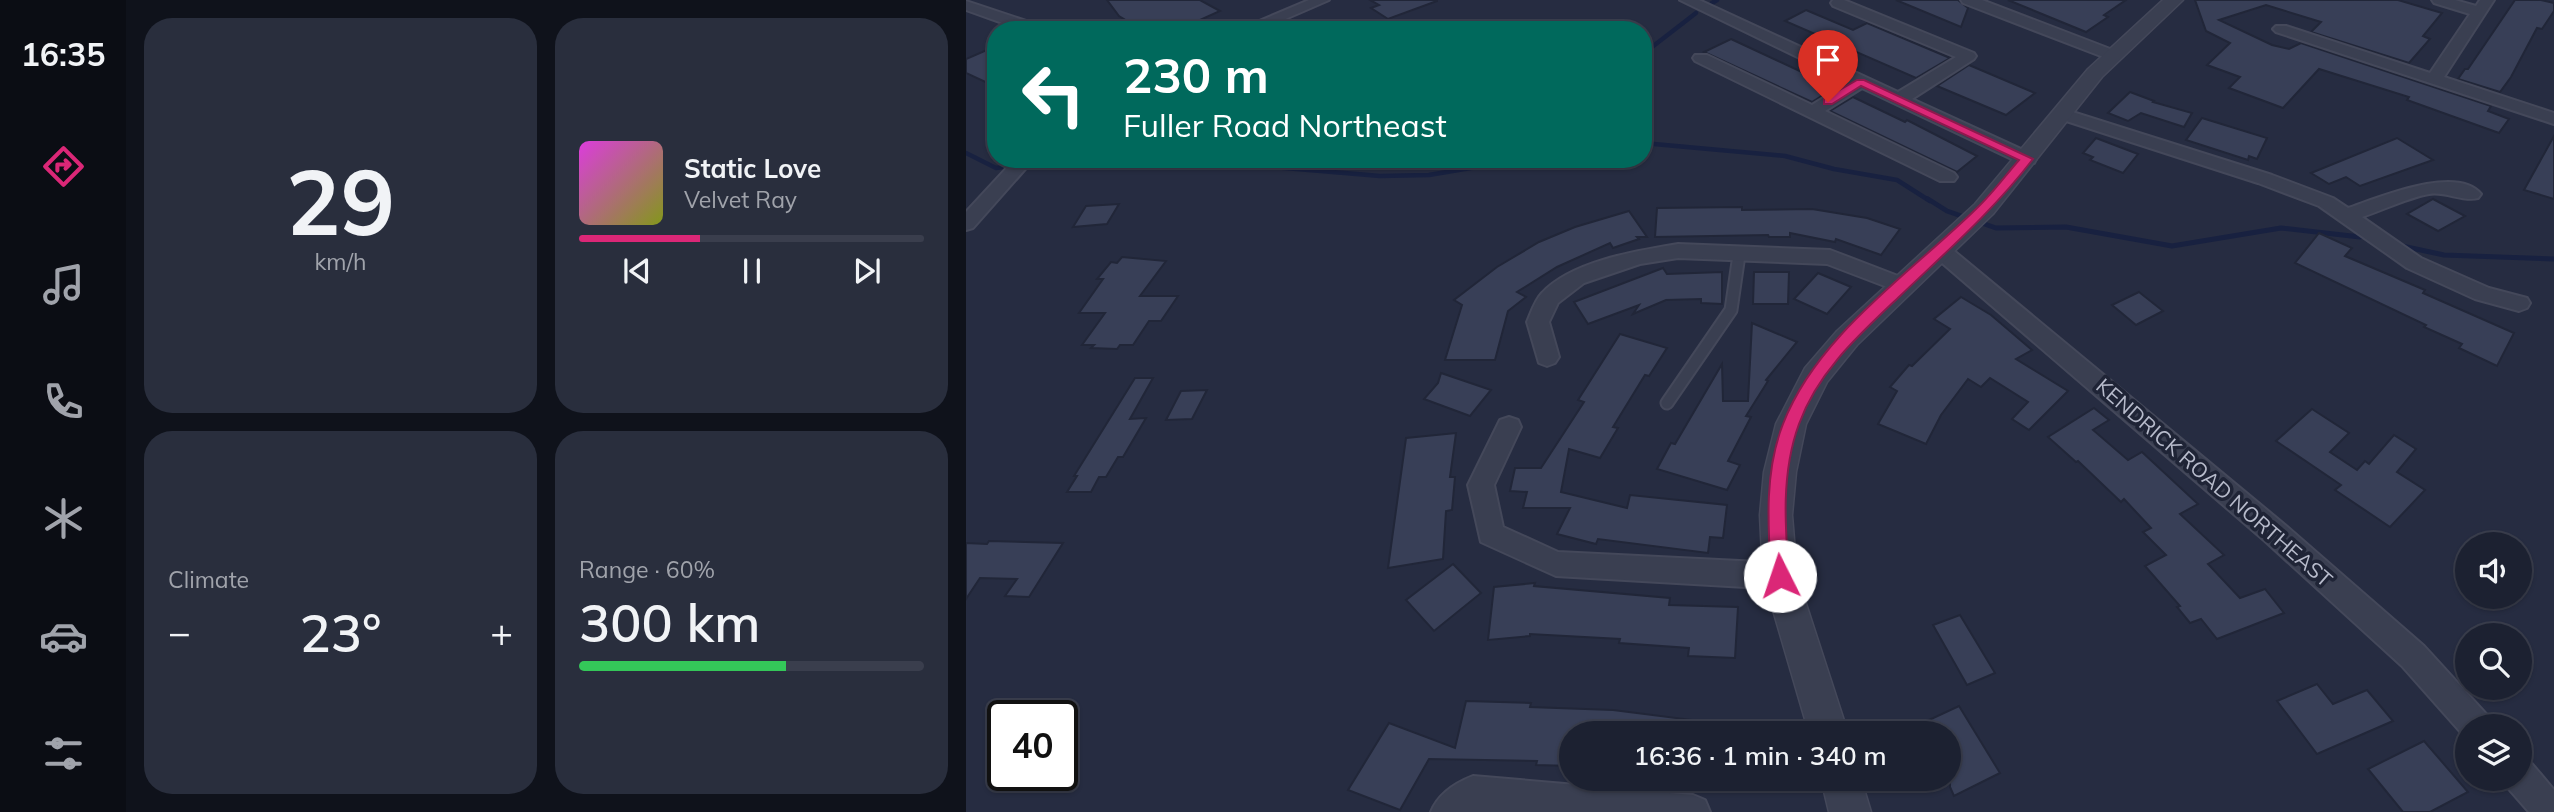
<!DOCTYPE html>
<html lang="en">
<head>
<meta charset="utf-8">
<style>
  :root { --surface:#1c2131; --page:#292e3d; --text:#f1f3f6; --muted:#a0a3ab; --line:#3a3e4d; --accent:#db2777 }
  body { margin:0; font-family:Mulish,sans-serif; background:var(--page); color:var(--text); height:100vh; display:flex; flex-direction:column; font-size:26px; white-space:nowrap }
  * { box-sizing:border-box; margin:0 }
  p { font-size:23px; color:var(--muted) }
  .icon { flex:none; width:38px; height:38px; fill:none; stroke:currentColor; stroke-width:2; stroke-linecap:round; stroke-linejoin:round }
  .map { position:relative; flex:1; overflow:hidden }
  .details { display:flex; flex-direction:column; gap:18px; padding:18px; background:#0f121b; width:840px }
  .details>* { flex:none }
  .banner { position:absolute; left:21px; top:21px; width:665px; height:147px; border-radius:28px; box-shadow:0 2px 5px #0004,0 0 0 2px var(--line); background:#00695c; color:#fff; overflow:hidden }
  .fabs { position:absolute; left:1489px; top:532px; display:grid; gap:14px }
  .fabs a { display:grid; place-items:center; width:77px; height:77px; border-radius:50%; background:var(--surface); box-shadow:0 2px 5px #0004,0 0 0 2px var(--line); font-size:35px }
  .speed { position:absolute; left:21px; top:700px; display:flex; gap:14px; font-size:35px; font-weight:700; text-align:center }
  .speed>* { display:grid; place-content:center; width:91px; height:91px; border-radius:50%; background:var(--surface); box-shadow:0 2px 5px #0004,0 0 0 2px var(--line); line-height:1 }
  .speed .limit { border:4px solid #111; border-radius:10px; background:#fff; color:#111 }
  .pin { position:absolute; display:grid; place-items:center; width:60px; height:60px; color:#fff; margin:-72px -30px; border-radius:50% 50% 50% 0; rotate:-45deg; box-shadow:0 0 7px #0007 }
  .pin .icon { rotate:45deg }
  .me { position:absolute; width:77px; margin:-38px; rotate:356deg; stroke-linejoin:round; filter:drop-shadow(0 0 5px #0008) }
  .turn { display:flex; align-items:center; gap:24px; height:147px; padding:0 21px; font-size:32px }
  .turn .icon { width:91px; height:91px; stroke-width:2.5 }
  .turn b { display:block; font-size:49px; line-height:60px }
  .big { font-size:52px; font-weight:600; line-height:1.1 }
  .details .tile { flex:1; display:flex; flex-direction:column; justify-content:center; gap:10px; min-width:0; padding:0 24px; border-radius:28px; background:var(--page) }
  .details .dial { align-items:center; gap:0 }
  .dial b { font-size:91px; line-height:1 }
  .song { display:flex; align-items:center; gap:21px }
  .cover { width:84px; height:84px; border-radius:10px; background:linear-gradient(135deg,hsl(300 70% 55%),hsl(70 70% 35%)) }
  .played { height:7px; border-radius:4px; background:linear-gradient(90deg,var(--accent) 35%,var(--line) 35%) }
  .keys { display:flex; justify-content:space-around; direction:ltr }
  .heat { display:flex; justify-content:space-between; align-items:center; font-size:38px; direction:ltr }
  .charge { height:10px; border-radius:5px; background:linear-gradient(90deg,#34c759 60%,var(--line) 0) }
  .details .tiles { flex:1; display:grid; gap:18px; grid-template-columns:repeat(2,1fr) }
  .trip { position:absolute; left:593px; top:721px; width:402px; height:70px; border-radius:35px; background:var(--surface); box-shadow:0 2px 5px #0004,0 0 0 2px var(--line); font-weight:600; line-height:70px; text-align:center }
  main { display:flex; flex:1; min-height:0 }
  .tab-bar { display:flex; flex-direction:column; width:126px; justify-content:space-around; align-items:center; background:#0b0d14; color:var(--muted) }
  .tab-bar .icon { width:49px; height:49px }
  .tab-bar .current { color:var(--accent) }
  .tab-bar b { font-size:32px; color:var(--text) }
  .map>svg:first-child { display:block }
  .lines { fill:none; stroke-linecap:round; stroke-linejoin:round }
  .stream-far1 { stroke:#182140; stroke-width:4.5 }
  .stream { stroke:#182140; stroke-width:5 }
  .building { fill:#383f57; stroke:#212638; stroke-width:2 }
  .service-casing { stroke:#44485a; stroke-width:15 }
  .minor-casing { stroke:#44485a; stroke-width:4 }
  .tertiary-casing { stroke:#44485a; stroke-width:3 }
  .service { stroke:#3a3f51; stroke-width:11 }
  .minor { fill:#3a3f51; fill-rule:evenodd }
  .tertiary { fill:#3a3f51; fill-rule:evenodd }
  .route { fill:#db2777; stroke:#8e194d; stroke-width:2 }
  .labels { text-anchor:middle; stroke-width:7; stroke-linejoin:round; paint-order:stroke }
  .street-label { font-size:21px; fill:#b7bbcb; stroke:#1f2436 }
</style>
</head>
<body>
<main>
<nav class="tab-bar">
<b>16:35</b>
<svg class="icon current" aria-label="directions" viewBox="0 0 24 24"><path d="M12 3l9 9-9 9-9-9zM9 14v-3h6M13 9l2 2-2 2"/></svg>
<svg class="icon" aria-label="music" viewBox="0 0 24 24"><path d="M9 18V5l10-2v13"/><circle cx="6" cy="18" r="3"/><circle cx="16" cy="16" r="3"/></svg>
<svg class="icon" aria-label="phone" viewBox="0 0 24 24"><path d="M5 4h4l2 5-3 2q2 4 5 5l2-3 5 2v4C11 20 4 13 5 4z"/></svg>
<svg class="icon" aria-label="climate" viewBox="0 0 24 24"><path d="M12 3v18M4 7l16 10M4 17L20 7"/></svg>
<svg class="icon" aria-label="car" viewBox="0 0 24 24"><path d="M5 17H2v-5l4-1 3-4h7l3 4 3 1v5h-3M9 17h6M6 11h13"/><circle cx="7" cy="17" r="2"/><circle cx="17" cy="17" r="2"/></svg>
<svg class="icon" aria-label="filters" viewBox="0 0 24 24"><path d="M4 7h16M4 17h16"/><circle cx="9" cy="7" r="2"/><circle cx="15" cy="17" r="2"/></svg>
</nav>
<section class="details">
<div class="tiles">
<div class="tile dial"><b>29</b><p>km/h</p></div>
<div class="tile">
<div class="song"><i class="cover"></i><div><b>Static Love</b><p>Velvet Ray</p></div></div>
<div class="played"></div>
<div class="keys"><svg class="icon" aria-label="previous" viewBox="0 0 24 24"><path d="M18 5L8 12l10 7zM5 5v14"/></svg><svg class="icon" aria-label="pause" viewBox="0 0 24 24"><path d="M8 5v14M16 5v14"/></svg><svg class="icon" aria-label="next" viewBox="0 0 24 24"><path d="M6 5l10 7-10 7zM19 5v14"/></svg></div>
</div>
<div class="tile"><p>Climate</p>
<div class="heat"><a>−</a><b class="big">23°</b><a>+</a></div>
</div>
<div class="tile"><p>Range · 60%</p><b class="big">300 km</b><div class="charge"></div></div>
</div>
</section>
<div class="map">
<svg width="1588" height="812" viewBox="0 0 1588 812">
  <rect width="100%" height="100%" fill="#262c41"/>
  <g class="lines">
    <g class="stream-far1">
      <path d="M746 3 751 0"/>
      <path d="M677 54 730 13"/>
      <path d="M677 143 819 156 868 169 931 180 964 201"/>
      <path d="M0 153 30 168 38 167"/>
      <path d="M65 166 226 160 414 176 463 175 558 159"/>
    </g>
    <g class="stream">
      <path d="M962 199 981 211 1030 228 1100 227 1206 246 1315 228 1394 237"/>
      <path d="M1436 246 1478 255 1588 259"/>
    </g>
  </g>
  <g class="building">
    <path d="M141 0H234L254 11 212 30H176L153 16Z"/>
    <path d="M404 0H471V1L422 19 405 8 413 5Z"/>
    <path d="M930 0H992L1002 8 995 27Z"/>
    <path d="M1042 0H1160L1138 15 1142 17 1120 32Z"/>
    <path d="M1229 0H1432L1476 13 1457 36 1464 39 1443 63 1345 32 1355 22 1300 5 1253 20 1306 45 1323 49 1335 43 1525 106 1522 111 1543 119 1533 133 1441 100 1443 97 1353 69 1317 108 1263 88 1274 77 1241 65 1264 43 1240 31Z"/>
    <path d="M1549 0H1575L1588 3V11L1576 29 1571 28 1545 77 1534 92 1492 79 1499 69H1502Z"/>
    <path d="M840 10 887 30 901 23 984 58 950 78 819 21Z"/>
    <path d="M765 39 868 87V88L846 102 738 52Z"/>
    <path d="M30 46V87L0 73V59Z"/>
    <path d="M1003 65 1069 93 1040 115 971 86Z"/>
    <path d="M1164 92 1188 101 1187 102 1226 113 1218 127 1175 113 1162 121 1142 113Z"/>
    <path d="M887 97 939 122 941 120 1011 156 991 172 864 111Z"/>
    <path d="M1236 118 1301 138 1291 159 1283 156 1282 160 1220 140Z"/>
    <path d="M1588 136V199L1558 190Z"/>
    <path d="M1130 138 1172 154 1157 173 1124 160 1127 157 1117 153Z"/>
    <path d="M1431 138 1467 160 1394 186 1380 177 1363 184 1345 173Z"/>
    <path d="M1467 199 1499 216 1472 231 1441 214Z"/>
    <path d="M153 204 141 224 107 227 120 206Z"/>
    <path d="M776 207V210L846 209 901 218 934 229 915 255 870 239 869 242 824 233V237H803L802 235 689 237 691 208Z"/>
    <path d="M663 211 681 237H671L673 239 647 248 644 243 591 267 551 292 560 297 542 311 529 360H479L496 305 488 300 531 267 573 242 609 227Z"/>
    <path d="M1353 233 1386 248 1379 256 1459 290 1457 293 1548 333 1531 366 1493 348 1496 344 1458 327 1460 325 1329 263Z"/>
    <path d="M156 257 200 261 174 296H212L195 321H183L167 345H154L151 349 125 348 128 345H116L139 313H113L137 279H131L145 262 151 263Z"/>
    <path d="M697 268 701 274 756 272V304L735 303V299L700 300 667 314 673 305 622 324 608 302Z"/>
    <path d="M788 272H823L822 304H787Z"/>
    <path d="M852 273 885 287 861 314 828 299Z"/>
    <path d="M1173 292 1197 311 1170 325 1146 305Z"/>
    <path d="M995 297 1025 315 1066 350 1050 359 1102 391 1063 430 1046 419 1062 402 1024 378 1015 387 1002 379 975 415 960 444 912 424 931 391 924 387 943 365 946 366 984 329 968 319Z"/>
    <path d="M786 323 831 342 800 380 802 381 780 416 785 417 762 461 774 465 761 490 691 469 705 443 709 444 756 364 757 401H782Z"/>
    <path d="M654 334 701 348 683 376 679 375 647 427 652 428 634 458 603 449 595 492 661 508 664 495 761 505 757 538 744 537 742 553 632 539 630 544 591 534 604 508H557L561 492 544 491 549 468H575L618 402 612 400Z"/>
    <path d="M475 373 525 390 504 416 458 399 472 383Z"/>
    <path d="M169 378H187L164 419 180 418 157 457H152L140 477H133L125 492H101L111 476H108Z"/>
    <path d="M241 390 226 419 200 420 215 391Z"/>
    <path d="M1128 408 1143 420 1127 430 1162 460 1176 452 1232 504 1214 514 1258 555 1242 564 1274 598 1299 589 1318 613 1251 639 1235 619 1224 623 1211 607 1214 606 1179 566 1200 555 1177 532 1185 528 1158 499 1155 502 1112 461 1110 462 1082 437Z"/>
    <path d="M1346 409 1383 433 1364 452 1391 470 1399 461 1403 464 1428 435 1450 449 1431 472 1459 490 1424 527 1369 490 1375 485 1310 441Z"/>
    <path d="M490 433 484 477H489L486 510 480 511 477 559 422 568 440 438Z"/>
    <path d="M23 541 97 543 63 597 39 596 51 579 14 578 0 599V543L21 544Z"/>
    <path d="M487 564 515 593 468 631 440 600Z"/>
    <path d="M569 583 568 586 704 598 703 605 772 607 769 658 722 656 723 648 653 643 654 639 564 634V636L522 640 528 587Z"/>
    <path d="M994 615 1029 673 1001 685 967 625Z"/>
    <path d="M1351 684 1367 704 1401 690 1427 721 1351 754 1311 701Z"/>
    <path d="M500 701 565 703 564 707 647 710 742 722 741 733H606V766L570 765 571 761 463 759 434 810 382 790 423 723 489 748Z"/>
    <path d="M993 706 1034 773 988 796 984 787V733H935Z"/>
    <path d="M1458 741 1502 792 1464 812H1437L1402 769Z"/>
  </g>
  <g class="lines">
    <g class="service-casing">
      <path id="service" d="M701 403 765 310 773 255"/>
    </g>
    <g class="minor-casing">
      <g id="minor">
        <path d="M343 0H363L294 30H272Z"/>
        <path d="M714 0H733L932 92 990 57 867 6 865 3 867 0H878L1008 53 1010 56 1008 59 946 99 1068 155 1070 159 1068 163H1054L896 88 859 111 988 173 991 177 988 181H974L729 61 727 58 729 55H741L846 105 883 82Z"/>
        <path d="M995 0H1016L1152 52 1154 55 1152 58H1140L997 3Z"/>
        <path d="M1466 0H1489L1510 6 1514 0H1528L1478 77 1588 113V124L1310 32 1307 29 1310 26H1320L1464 73 1504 14 1468 3Z"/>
        <path d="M0 1 78 27 80 30H56L0 10Z"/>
        <path d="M1097 109 1306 175 1367 198 1382 208C1412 198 1491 164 1515 194L1512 198C1496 202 1480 191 1463 194 1441 198 1417 210 1396 217L1455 258 1523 288 1561 298 1564 303 1561 308 1553 311 1509 299 1441 268 1353 206 1292 183 1091 118 1088 114Z"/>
        <path d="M49 159H68L7 228 0 230V212Z"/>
        <path d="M712 244 864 250 945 281 948 286 945 291 937 293 861 264 712 258 674 264 618 283 592 303 583 322 593 357 589 363 581 366 573 363 561 322C565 313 569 300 576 293 606 261 670 251 712 244Z"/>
        <path d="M975 244 982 246 1319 525 1458 646 1521 715 1526 726H1502V739L1499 737 1436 666 1299 541 968 256 965 251 968 246Z"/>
        <path d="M543 417 552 420 555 427 528 485 537 527 592 552 814 563 824 567 828 576 824 585 814 589 590 576 515 542 502 485 534 420Z"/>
        <path d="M1554 759 1566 764 1588 790V812H1563L1542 788 1538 779H1554Z"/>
        <path d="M507 776 727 795 739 800 744 812H465C472 794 489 783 507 776Z"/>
      </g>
    </g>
    <g class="tertiary-casing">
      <g id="tertiary">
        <path d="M1197 0H1217L1136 77 1027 214 891 345 861 382 840 424 830 472 826 515 831 576 882 733H843L797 576 794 515 798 472 810 424 839 368 871 331 1009 204 1122 69Z"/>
        <path d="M855 779H895L905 812H863Z"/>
      </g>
    </g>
    <use href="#service" class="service"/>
    <use href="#minor" class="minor"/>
    <use href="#tertiary" class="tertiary"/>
  </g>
  <path class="route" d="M891 80H898L1067 159C1028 210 980 252 934 296 894 334 852 371 833 424 815 473 819 526 823 576L820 582 814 585 807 582 805 576C802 526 798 472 817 424 851 335 945 273 1011 208 1026 194 1039 176 1053 160L895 86 866 104H858V99Z"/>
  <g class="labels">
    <g class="street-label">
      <text transform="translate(1248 483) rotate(41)" y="7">KENDRICK ROAD NORTHEAST</text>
    </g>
  </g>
</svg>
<div class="fabs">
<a><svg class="icon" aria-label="sound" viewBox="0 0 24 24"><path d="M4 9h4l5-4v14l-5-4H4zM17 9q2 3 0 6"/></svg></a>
<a><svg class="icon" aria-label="search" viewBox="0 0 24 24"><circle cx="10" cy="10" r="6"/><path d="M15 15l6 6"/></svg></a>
<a><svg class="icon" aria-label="layers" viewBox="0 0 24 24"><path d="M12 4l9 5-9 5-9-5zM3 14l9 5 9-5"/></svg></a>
</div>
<div class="speed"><div class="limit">40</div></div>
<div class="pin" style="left:862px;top:102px;background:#d93025"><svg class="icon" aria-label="arrive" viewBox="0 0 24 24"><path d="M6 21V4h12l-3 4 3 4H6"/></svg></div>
<svg class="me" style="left:814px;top:576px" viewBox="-20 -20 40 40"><circle r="19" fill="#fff"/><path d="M0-13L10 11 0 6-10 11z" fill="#db2777"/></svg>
<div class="trip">16:36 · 1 min · 340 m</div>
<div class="banner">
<div class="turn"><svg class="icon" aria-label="left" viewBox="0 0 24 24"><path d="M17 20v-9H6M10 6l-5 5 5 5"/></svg><div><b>230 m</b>Fuller Road Northeast</div></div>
</div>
</div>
</main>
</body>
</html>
